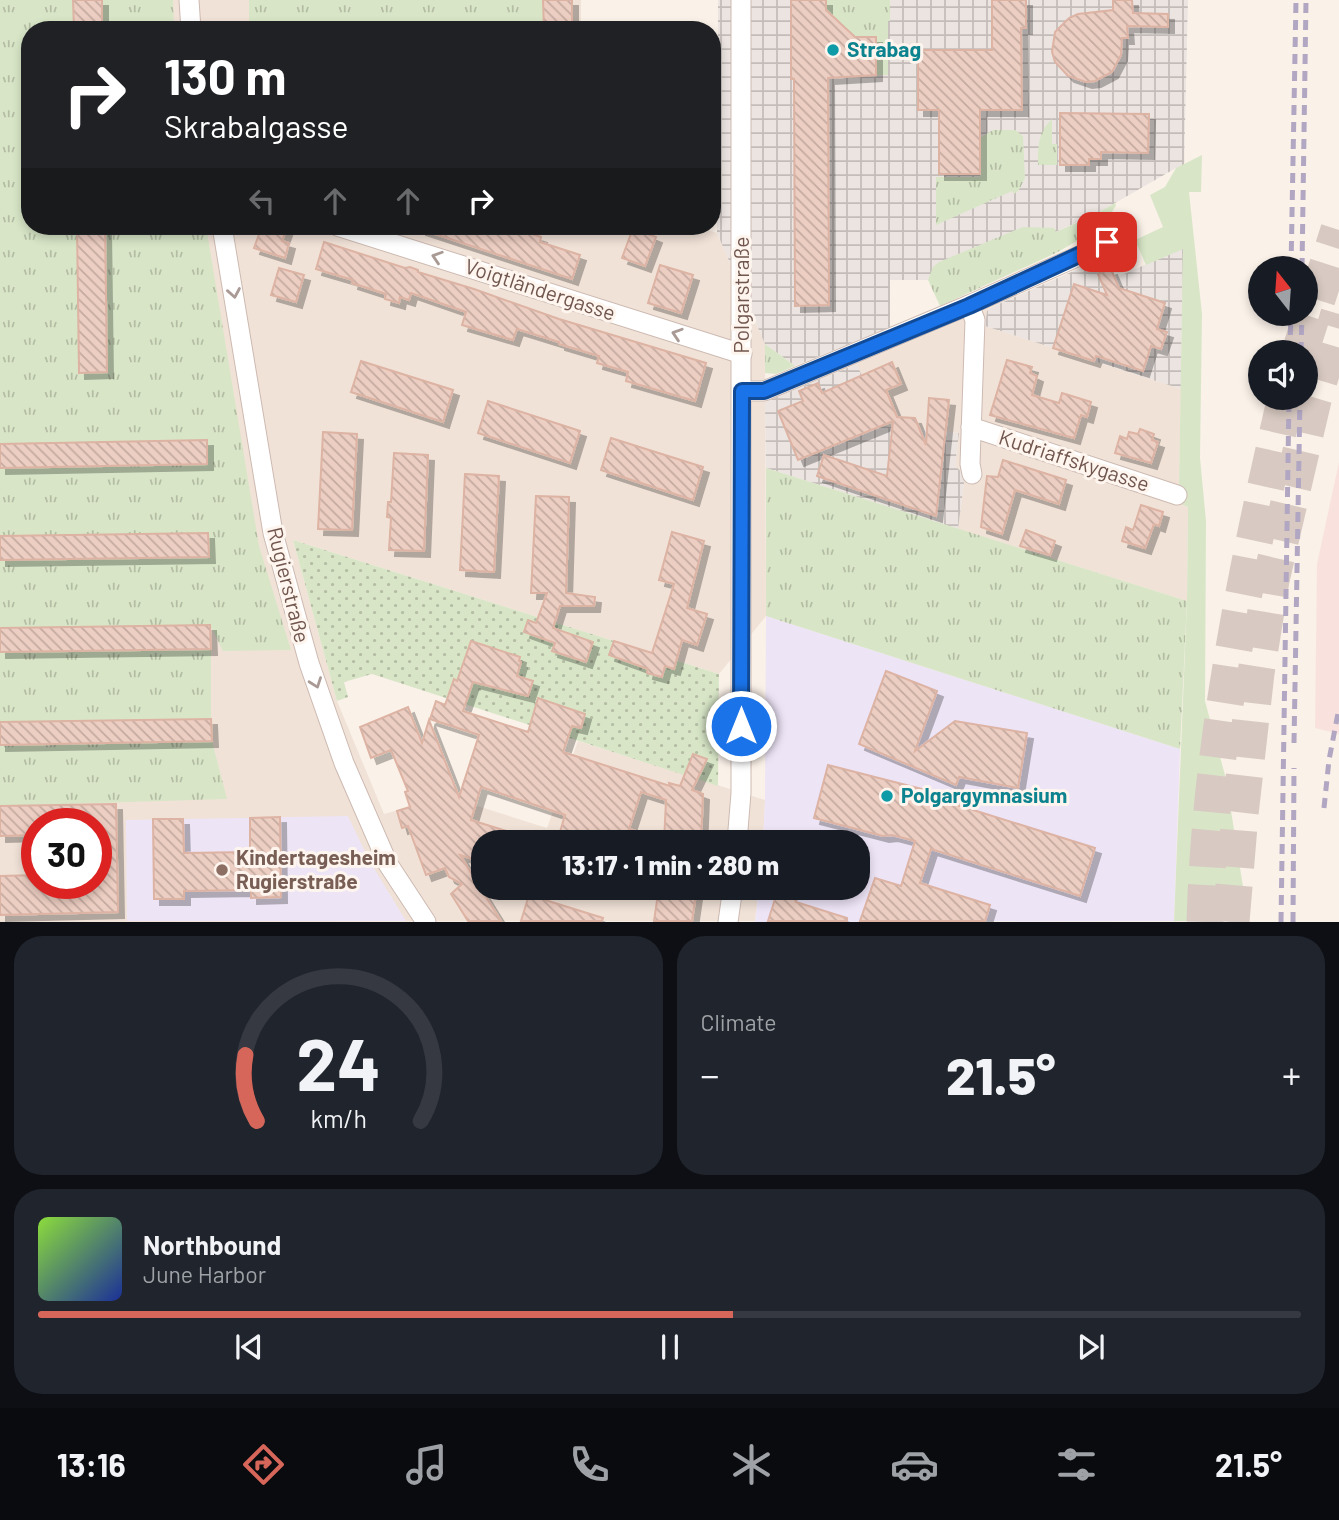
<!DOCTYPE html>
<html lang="en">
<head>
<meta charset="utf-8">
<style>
  :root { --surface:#171b24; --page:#20242c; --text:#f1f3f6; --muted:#9ea1a6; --line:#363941; --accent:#d7665a }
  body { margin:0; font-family:Barlow,sans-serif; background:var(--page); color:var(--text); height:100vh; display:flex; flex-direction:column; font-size:26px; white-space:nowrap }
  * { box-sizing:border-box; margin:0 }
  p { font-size:23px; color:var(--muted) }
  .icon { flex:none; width:38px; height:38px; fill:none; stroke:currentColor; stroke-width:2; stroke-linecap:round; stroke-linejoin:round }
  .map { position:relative; height:922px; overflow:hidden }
  .details { display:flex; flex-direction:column; gap:14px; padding:14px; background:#0d0f14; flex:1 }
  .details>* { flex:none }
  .banner { position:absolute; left:21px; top:21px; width:700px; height:214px; border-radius:28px; box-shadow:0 4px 10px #0003; background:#202124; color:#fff; overflow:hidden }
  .needle { width:46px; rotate:343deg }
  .controls { position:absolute; left:1248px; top:256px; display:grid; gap:14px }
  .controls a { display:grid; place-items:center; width:70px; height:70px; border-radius:50%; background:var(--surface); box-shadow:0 4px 10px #0003; font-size:35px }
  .speed { position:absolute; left:21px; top:808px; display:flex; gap:14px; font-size:35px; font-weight:700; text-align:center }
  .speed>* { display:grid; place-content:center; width:91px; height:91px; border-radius:50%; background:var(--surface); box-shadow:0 4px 10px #0003; line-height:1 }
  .speed .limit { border:10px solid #d22; background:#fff; color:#111 }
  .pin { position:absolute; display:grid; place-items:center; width:60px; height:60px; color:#fff; margin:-30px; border-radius:14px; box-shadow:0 4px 10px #0006 }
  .me { position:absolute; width:77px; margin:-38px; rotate:0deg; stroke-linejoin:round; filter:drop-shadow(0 0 5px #0008) }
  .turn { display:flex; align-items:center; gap:24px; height:147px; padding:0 28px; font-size:32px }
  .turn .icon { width:91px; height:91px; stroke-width:2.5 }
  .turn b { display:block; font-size:49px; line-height:60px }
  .lanes { display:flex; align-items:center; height:66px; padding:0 28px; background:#0003; justify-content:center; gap:35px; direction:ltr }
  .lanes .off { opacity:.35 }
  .big { font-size:52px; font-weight:800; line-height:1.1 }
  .details .tile { flex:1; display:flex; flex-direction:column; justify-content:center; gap:10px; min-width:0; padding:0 24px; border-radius:28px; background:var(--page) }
  .details .dial { align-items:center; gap:0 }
  .dial svg { height:182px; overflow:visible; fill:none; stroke:var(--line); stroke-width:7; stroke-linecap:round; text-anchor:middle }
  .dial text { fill:var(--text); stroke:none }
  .song { display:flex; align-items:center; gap:21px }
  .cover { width:84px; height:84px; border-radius:10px; background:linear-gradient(135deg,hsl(90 70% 55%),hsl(230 70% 35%)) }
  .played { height:7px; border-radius:4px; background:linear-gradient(90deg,var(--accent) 55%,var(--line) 55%) }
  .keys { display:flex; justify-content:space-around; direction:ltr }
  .heat { display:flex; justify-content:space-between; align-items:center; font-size:38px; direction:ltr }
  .details .tiles { flex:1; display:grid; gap:14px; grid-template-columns:1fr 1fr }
  .tile:last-child { grid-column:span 2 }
  .trip { position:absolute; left:471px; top:830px; width:399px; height:70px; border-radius:28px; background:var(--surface); box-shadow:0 4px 10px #0003; font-weight:800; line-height:70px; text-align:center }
  .tab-bar { display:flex; height:112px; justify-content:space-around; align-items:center; background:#090b0e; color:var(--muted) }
  .tab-bar .icon { width:49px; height:49px }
  .tab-bar .on { color:var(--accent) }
  .tab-bar b { font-size:32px; color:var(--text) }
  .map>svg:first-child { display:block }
  .residential { fill:#f1e2d7; fill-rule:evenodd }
  .commercial { fill:#f9e2dd }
  .industrial { fill:url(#industrial-grid) }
  .education { fill:#ede4f6 }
  .grass { fill:url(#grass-tufts) }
  .park { fill:#d8e6c7 }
  .garden { fill:url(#garden-dots) }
  .building { fill:url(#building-back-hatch); stroke:#ddb3a4; stroke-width:2; filter:url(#shadow) }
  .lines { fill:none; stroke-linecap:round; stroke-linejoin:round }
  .highway-tunnel { stroke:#d8cac2; stroke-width:37; stroke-dasharray:37 18; stroke-linecap:butt }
  .street-casing { stroke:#cdbab2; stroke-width:21 }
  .street { stroke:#fff; stroke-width:19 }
  .rail { stroke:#b2a7c3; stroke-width:5; stroke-dasharray:10 7; stroke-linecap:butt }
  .oneway { stroke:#aa9a95 }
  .route-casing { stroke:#114b97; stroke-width:18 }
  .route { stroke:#1a73e8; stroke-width:12 }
  .culture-dot { fill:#0f9aa8; stroke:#fdf5ee; stroke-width:2.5 }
  .education-dot { fill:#8d6e63; stroke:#fdf5ee; stroke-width:2.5 }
  .labels { text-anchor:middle; stroke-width:6; stroke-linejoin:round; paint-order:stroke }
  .culture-label { font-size:21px; font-weight:bold; fill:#0d838f; stroke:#fdf5ee; text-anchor:start }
  .street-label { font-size:21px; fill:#71564e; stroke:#fdf5ee }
  .education-label { font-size:21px; font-weight:bold; fill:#785e54; stroke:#fdf5ee; text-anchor:start }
</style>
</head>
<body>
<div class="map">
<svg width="1339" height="922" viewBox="0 0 1339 922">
  <defs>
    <pattern id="industrial-grid" width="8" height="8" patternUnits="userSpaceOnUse" patternTransform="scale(1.75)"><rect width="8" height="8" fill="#ebe4e1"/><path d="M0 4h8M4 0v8" fill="none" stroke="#c3bcb9"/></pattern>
    <pattern id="grass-tufts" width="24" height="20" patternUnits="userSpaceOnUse" patternTransform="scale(1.75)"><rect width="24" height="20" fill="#d8e6c7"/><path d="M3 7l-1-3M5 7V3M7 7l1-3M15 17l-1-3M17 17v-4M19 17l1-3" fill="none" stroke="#b4bda4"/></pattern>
    <pattern id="garden-dots" width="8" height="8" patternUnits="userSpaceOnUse" patternTransform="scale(1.75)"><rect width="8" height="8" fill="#d8e6c7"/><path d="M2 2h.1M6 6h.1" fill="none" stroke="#b4bda4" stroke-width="1.8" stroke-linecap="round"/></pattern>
    <pattern id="building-back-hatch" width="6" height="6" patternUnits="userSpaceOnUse" patternTransform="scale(1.75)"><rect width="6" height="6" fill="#edcec2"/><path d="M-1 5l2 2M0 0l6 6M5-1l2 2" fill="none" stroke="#c4aaa0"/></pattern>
    <filter id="shadow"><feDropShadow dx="6" dy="6" stdDeviation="0" flood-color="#0004"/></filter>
  </defs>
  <rect width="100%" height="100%" fill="#faf1e8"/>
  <g class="residential">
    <path d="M0 0H581V30H30V226H694L717 233 765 344 766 616 719 674 293 540 337 701 384 814 409 807V805L436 793 547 828 578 741 765 800 763 842H483V887H759L755 921 0 922ZM37 824H96V884H37Z"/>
    <path d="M992 307 987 311 985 326 1181 389 1179 485 1176 502 1188 507 1187 601 958 529 965 475 955 466 959 433 882 426 857 364Z"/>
  </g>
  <path class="commercial" d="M1339 462V734L1315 728 1317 564Z"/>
  <g class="industrial">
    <path d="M718 0H1188L1184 168H1176L1096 214 932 287 929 280H890V327L795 366 765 344 717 233Z"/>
    <path d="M1183 248 1181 389 985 326 987 311 992 307 1105 257 1115 278Z"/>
    <path d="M857 364 882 426 959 433 955 466 965 475 958 529 766 468 765 402Z"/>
  </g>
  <g class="education">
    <path d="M766 616 1180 749 1174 921 755 922 759 887H858V842H763L765 800Z"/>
    <path d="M348 816 369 860 406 921H127L126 820Z"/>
  </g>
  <g class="grass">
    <path d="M0 0H73L74 30H30V226H77L79 373 107 372 105 226H206L259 546 291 650 223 651 210 625 0 628Z"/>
    <path d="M102 0H173L174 30H102Z"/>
    <path d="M249 0H543L544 30H249Z"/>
    <path d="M826 0H890V21H888V75H876V37H855L826 10Z"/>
    <path d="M1052 119V144H1057V165H1038C1038 146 1038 132 1052 119Z"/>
    <path d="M993 130H1015L1023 136 1025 178 1019 190 1014 194 1012 191 936 225V177H980V138Z"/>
    <path d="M1115 203 1116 205 1107 221 1096 230 1056 253 940 306 928 280 933 267 939 262 1023 227 1054 228 1056 232 1096 214Z"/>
    <path d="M765 344 795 366 776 374 765 373Z"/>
    <path d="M766 468 1187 601 1180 749 766 616Z"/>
    <path d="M211 649V719L0 722V652Z"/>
    <path d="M212 741 227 799 0 806V745Z"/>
  </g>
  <path class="park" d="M1202 155 1201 192H1189L1202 314 1200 458 1206 521 1205 701 1226 779 1247 912 1241 913 1242 920 1248 921H1174L1187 601 1188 507 1176 502 1179 485 1183 249 1146 265 1135 240 1163 227 1150 195 1165 187 1176 168Z"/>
  <path class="garden" d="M293 540 719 674 718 786 372 674 344 682 348 697 337 701Z"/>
  <g class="building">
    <path d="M73 0H102V30H74Z"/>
    <path d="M543 0H572V30H544Z"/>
    <path d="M791 0H826V10L855 37H876V75L828 78 829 305 795 306 794 79H791Z"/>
    <path d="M992 0H1026V28H1021L1022 110H980V174H939V110H918V50H992Z"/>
    <path d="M1113 0H1132L1133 13 1168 14V27L1127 26 1128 38H1122L1121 55 1112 72 1095 81 1086 82 1068 76 1055 62 1052 52 1055 32 1069 18 1078 14 1113 10Z"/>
    <path d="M1060 113 1149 114 1148 153 1101 152V159H1089V165H1060Z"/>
    <path d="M77 226H105L107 372 79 373Z"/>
    <path d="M262 226H272L286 230 282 241 289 243 285 258 254 248Z"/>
    <path d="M420 226H508L541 237 540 242 580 255 572 279 420 229Z"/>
    <path d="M633 228 656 237 645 266 622 258Z"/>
    <path d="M324 242 405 268 410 267 418 270V272L474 289 559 319 706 363 695 401 626 381 628 372 597 363 599 356 559 344V342L517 329 513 340 462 325 466 312 411 293 409 300 400 297 399 303 385 299 386 294 352 283 353 280 316 269Z"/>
    <path d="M660 265 693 275 681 313 648 303Z"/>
    <path d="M279 268 304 275 296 302 271 295Z"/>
    <path d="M1111 269 1119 288 1165 303 1157 329 1167 332 1161 349 1151 346 1143 371 1096 356 1094 361 1053 348 1074 284 1107 295 1098 274Z"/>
    <path d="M1007 360 1032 367 1030 373 1037 376 1032 395 1059 403 1062 393 1091 402 1087 417 1081 415 1074 438 990 415Z"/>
    <path d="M361 361 453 390 443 422 351 392Z"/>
    <path d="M892 362 901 384 886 390 897 417 915 418 926 445 929 398 949 400 936 516 817 476 824 455 887 476 893 421 798 460 778 411 803 401 799 391 818 383 822 393Z"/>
    <path d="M488 401 580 431 570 463 478 433Z"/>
    <path d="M1140 429 1154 434 1152 440 1158 442 1151 463 1115 453 1120 436 1127 439 1129 432 1138 434Z"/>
    <path d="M323 432 357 434 352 530 318 529Z"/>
    <path d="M611 438 703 467 693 500 601 470Z"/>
    <path d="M207 440V464L0 468V444Z"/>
    <path d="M394 453 428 455 424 551 389 550 391 518 387 517 388 502H391Z"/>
    <path d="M1003 460 1066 480 1059 504 1015 490 1002 534 981 527 987 476 998 477Z"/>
    <path d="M465 474 499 476 494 572 460 570Z"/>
    <path d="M536 496 569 497 566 593 595 597 594 606H560L553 628 593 642 586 662 552 651 555 643 524 632 528 620 536 623 547 593H531Z"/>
    <path d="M1141 505 1163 512 1159 526 1154 524 1145 548 1122 541 1126 527 1133 530Z"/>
    <path d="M1026 530 1055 541 1050 555 1020 546Z"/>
    <path d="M672 532 704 541 687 608 707 614 697 645 682 640 674 669 665 666 662 677 647 673 648 669 609 655 614 641 652 653 674 584 659 580Z"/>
    <path d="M208 533 209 557 0 560V536Z"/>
    <path d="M210 625 211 649 0 652V628Z"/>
    <path d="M471 641 520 657 519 661 521 662 517 676 533 681 528 696 473 682 463 711 528 732 538 698 585 714 581 728 572 726 563 752 670 786 669 783 680 786 693 754 707 759 692 790 703 794 701 842H664L666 800 641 792 629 829 661 838 660 842H557L565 815 481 787 471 820 529 838V842H483V862L460 855 501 921H468L451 894 462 884 449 877 445 868 426 875 408 826 402 828 397 811 410 807 405 792 408 791 391 750 371 758 360 727 408 707 422 743 429 720 459 797 479 735 430 719 436 701 445 705 454 679 457 681Z"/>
    <path d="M886 671 937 691 915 751 955 721 1027 733 1018 788 959 777 956 785 859 744Z"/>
    <path d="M211 719 212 741 0 745V722Z"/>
    <path d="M828 765 953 797 951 803 1095 848 1080 896 931 849 920 883 990 905 985 921H860L875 878 901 886 915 841 892 835 883 836 814 818Z"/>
    <path d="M116 804 118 912 0 915V876L37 875V884H96V824H37V835L0 836V806Z"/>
    <path d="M280 817 281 897 251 898V890L184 891V899H154L153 819H183L184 853 250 852V818Z"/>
    <path d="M659 887H697L692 921H654Z"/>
    <path d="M777 893 797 899 796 902 847 918V921H768Z"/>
    <path d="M529 895 603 918 602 921H521Z"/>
  </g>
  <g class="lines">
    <g class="highway-tunnel">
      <path d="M1300 352 1339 230"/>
      <path d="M1205 922C1210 744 1246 570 1286 397"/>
      <path d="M1231 922 1240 814 1256 673 1271 580 1313 400 1339 314"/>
    </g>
    <g class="street-casing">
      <g id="street">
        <path d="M189 0 191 30"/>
        <path d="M222 226 273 533 309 663 344 763 388 864 426 922"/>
        <path d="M337 226 742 354"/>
        <path d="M969 305 975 320 970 464 972 474"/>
        <path d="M742 391H764L969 305 1090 251 1123 232"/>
        <path d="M971 427 1177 495"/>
        <path d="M737 842 741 793V0"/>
        <path d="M728 922 733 887"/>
      </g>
    </g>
    <use href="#street" class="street"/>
    <g class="rail">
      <path d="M1291 268 1296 0"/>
      <path d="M1302 268 1306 0"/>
      <path d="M1290 352 1291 313"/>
      <path d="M1301 352 1302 313"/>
      <path d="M1294 743 1300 397"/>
      <path d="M1324 808 1329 760 1339 708"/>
      <path d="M1281 922 1289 397"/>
      <path d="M1293 922 1294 768"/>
    </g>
  </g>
  <defs><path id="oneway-chevron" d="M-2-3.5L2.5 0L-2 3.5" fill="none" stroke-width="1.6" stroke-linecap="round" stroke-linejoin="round" transform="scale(1.75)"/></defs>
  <g class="oneway">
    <use href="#oneway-chevron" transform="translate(437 257) rotate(-162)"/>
    <use href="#oneway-chevron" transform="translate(234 293) rotate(80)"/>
    <use href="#oneway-chevron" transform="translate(677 334) rotate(-162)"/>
    <use href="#oneway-chevron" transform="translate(316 683) rotate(70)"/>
  </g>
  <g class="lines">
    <g class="route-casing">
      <path id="route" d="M741 726 742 391H764L969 306 1107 242"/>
    </g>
    <use href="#route" class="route"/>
  </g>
  <g class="culture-dot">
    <circle cx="833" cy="50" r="7"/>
    <circle cx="887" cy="796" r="7"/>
  </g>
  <circle class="education-dot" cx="222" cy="870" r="7"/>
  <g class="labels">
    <g class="culture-label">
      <text x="847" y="57">Strabag</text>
      <text x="901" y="803">Polgargymnasium</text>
    </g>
    <g class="street-label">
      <text transform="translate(540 290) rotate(18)" y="7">Voigtländergasse</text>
      <text transform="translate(742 295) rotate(-90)" y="7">Polgarstraße</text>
      <text transform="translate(1074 461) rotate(18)" y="7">Kudriaffskygasse</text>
      <text transform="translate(288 585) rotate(76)" y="7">Rugierstraße</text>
    </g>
    <g class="education-label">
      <text x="236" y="865">Kindertagesheim<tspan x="236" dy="24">Rugierstraße</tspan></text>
    </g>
  </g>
</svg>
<div class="controls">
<a><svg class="needle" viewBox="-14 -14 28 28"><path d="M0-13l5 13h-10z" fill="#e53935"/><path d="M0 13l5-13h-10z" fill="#9ea1a6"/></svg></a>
<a><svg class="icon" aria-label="sound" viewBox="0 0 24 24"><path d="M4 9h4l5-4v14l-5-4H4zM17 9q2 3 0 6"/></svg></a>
</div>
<div class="speed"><div class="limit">30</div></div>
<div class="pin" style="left:1107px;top:242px;background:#d93025"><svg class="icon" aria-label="arrive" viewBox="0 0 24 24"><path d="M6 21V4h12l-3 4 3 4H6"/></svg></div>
<svg class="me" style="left:741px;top:726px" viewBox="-20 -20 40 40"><circle r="17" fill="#1a73e8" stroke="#fff" stroke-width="3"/><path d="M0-11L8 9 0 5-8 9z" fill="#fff"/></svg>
<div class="trip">13:17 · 1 min · 280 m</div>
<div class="banner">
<div class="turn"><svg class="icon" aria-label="right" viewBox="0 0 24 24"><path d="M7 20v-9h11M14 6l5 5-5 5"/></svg><div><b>130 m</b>Skrabalgasse</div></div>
<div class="lanes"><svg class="icon off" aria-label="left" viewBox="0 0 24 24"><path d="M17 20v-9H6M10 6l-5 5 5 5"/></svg><svg class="icon off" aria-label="ahead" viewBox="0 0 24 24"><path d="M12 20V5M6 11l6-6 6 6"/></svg><svg class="icon off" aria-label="ahead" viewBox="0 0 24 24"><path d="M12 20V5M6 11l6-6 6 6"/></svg><svg class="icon" aria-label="right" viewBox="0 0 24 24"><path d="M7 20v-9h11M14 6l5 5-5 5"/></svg></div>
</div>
</div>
<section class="details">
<div class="tiles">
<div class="tile dial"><svg viewBox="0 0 100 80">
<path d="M14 69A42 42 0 1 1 86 69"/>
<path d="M14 69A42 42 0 0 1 9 40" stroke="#d7665a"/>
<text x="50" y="56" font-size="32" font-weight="700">24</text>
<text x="50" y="72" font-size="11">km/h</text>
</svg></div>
<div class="tile"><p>Climate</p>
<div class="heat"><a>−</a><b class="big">21.5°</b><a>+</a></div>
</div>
<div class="tile">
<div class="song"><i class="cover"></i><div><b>Northbound</b><p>June Harbor</p></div></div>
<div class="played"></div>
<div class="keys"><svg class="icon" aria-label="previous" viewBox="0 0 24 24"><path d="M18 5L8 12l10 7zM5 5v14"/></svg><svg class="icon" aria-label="pause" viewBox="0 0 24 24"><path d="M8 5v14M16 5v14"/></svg><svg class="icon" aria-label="next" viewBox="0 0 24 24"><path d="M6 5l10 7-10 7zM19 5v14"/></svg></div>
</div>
</div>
</section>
<nav class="tab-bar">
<b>13:16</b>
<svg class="icon on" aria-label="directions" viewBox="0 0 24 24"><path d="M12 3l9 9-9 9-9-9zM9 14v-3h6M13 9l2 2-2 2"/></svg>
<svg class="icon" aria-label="music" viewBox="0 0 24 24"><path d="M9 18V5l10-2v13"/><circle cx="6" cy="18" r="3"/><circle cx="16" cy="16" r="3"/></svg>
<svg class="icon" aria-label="phone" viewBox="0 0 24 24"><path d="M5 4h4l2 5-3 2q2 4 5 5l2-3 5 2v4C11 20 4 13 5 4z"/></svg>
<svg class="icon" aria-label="climate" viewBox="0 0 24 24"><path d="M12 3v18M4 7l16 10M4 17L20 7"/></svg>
<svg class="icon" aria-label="car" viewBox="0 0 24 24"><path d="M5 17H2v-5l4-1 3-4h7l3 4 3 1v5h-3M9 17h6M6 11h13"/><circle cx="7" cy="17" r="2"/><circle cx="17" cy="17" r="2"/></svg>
<svg class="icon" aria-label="filters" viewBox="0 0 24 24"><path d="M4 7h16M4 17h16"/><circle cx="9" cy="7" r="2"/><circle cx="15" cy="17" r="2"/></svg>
<b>21.5°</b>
</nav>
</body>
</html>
